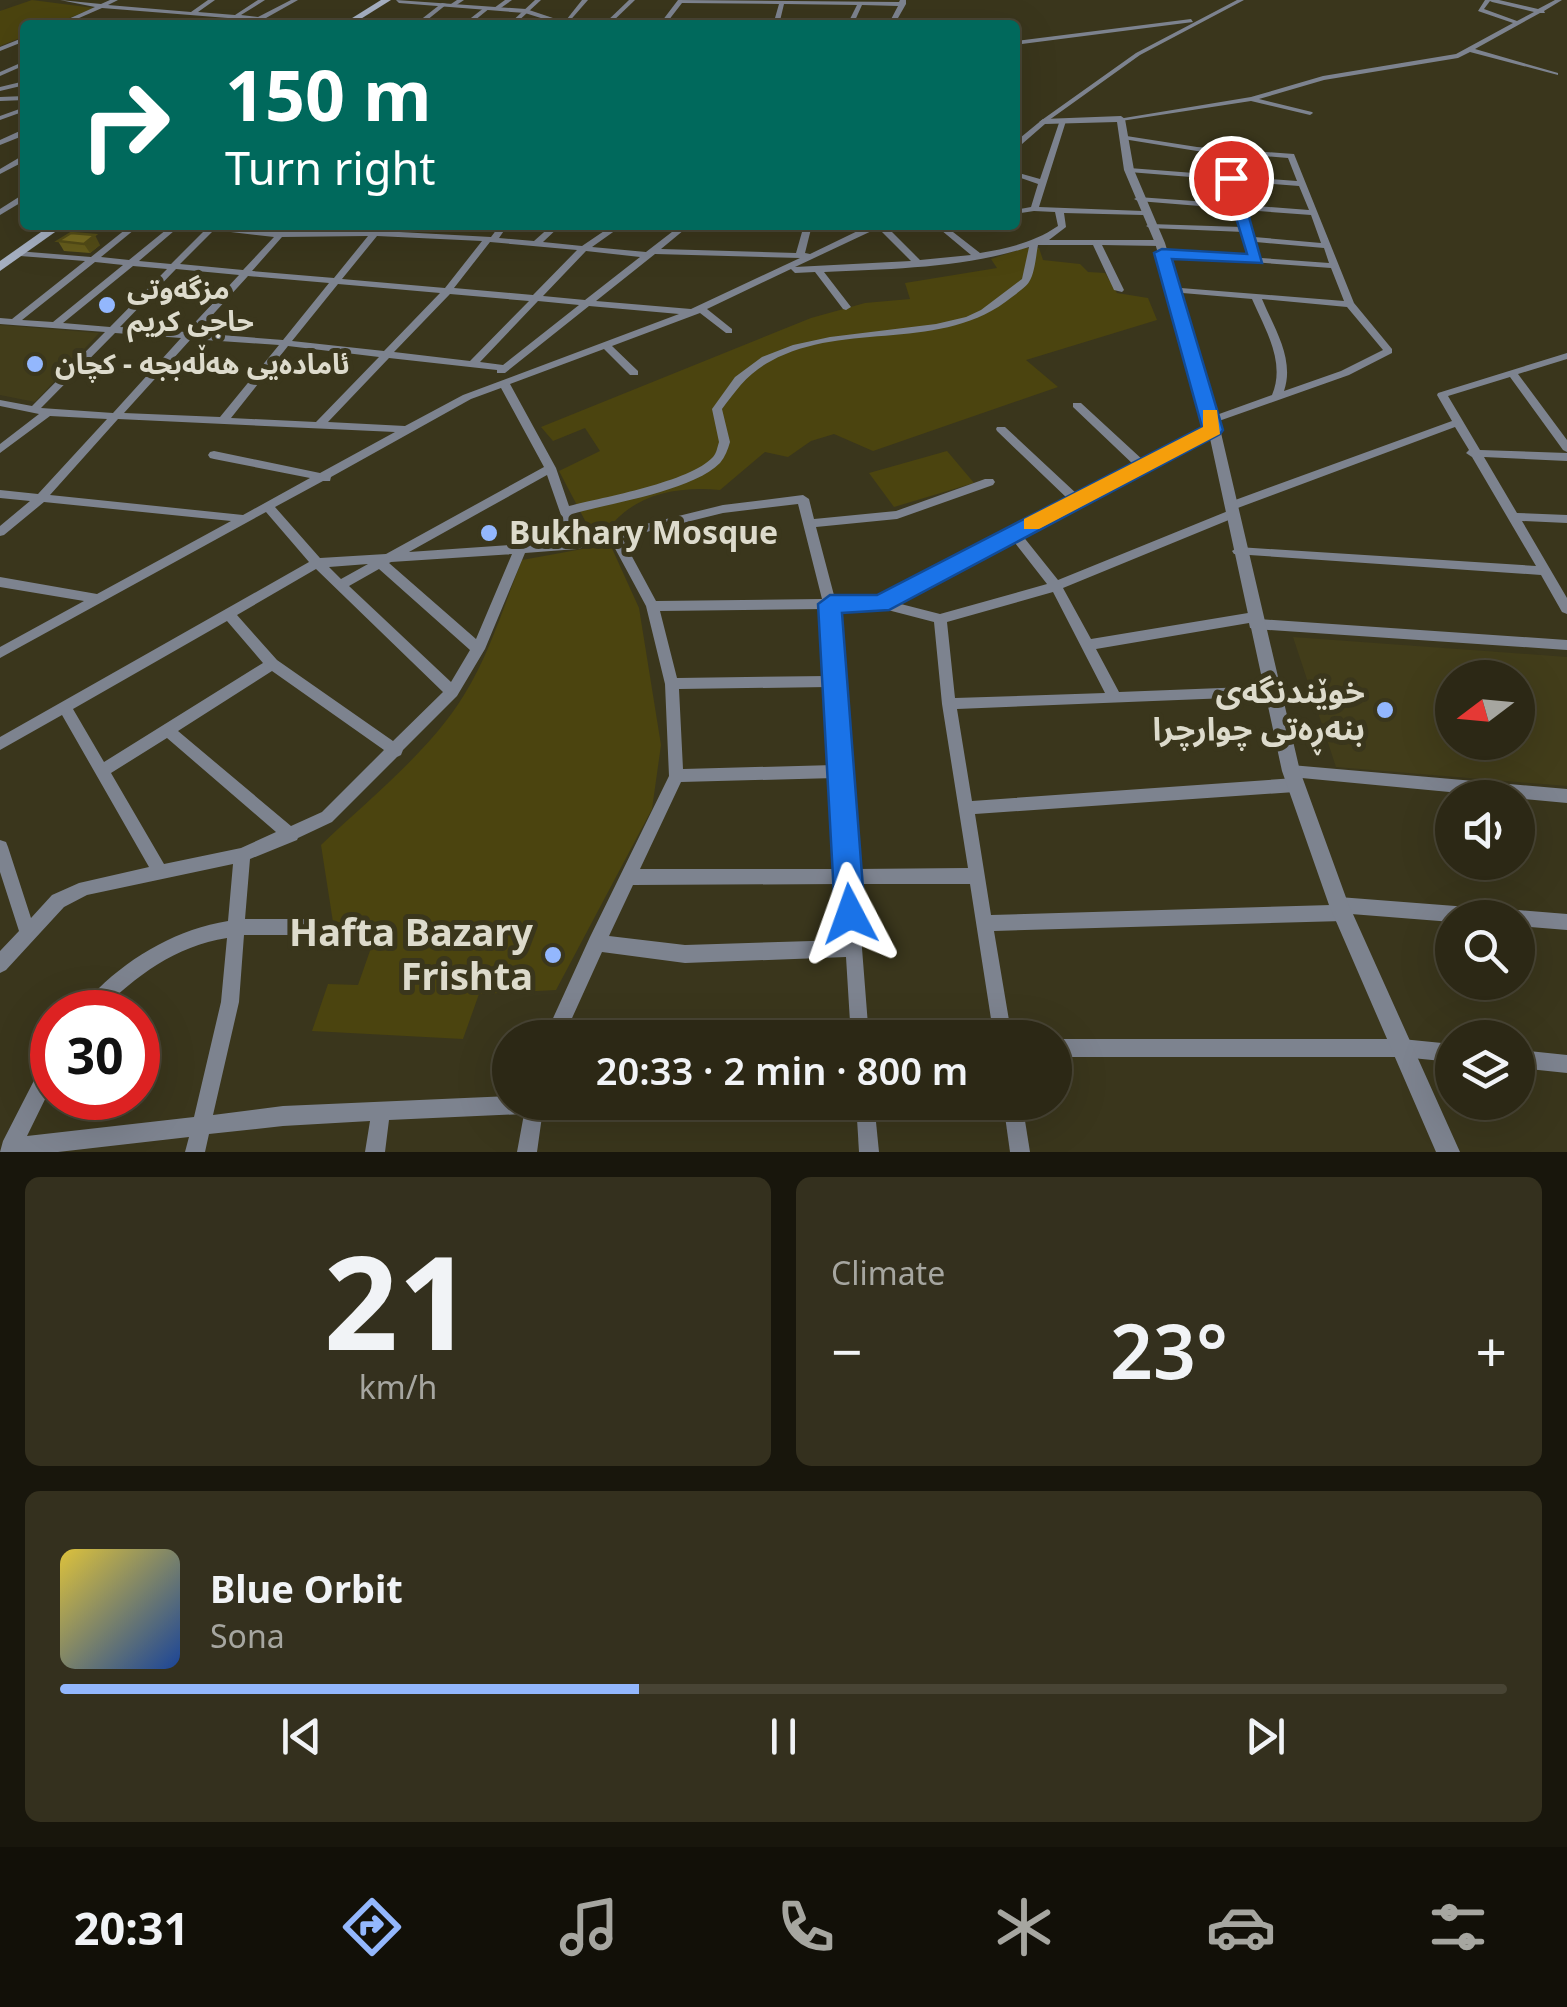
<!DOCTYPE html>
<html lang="en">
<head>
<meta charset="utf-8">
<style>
  :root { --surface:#2c2815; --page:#34301e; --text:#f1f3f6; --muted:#a6a6a0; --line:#484434; --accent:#93b7fd }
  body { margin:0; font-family:"Noto Sans","Noto Sans Arabic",sans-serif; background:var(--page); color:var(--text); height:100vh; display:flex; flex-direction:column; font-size:38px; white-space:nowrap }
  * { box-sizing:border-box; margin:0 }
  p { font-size:32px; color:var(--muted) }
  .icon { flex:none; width:55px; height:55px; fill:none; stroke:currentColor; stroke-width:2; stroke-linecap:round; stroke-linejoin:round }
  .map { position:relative; height:1152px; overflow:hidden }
  .details { display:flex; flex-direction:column; gap:25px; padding:25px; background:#18160c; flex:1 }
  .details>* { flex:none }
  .hud { position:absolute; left:20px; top:20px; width:1000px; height:210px; border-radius:10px; box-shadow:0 10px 40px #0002,0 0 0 2px var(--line); background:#00695c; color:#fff; overflow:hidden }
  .needle { width:65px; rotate:254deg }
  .controls { position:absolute; left:1435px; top:660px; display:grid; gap:20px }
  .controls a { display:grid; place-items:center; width:100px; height:100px; border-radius:50%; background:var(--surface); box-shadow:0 10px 40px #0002,0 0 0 2px var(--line); font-size:50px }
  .speed { position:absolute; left:30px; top:990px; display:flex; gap:20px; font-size:50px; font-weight:700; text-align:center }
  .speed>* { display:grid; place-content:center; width:130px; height:130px; border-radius:50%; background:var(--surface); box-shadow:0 10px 40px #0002,0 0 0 2px var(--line); line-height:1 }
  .speed .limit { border:15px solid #d22; background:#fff; color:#111 }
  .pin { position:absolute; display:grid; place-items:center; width:85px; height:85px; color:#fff; margin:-42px; border:5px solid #fff; border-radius:50%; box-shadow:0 2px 10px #0007 }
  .me { position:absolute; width:110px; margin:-55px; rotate:356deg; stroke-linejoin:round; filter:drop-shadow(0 0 8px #0008) }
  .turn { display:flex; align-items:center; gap:35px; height:210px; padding:0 40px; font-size:45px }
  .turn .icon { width:130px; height:130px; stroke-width:2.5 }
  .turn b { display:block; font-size:70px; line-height:85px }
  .big { font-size:75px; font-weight:600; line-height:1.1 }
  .details .widget { flex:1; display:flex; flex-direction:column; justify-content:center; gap:15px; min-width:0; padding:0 35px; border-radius:15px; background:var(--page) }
  .details .dial { align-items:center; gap:0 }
  .dial b { font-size:130px; line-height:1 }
  .song { display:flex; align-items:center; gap:30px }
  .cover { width:120px; height:120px; border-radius:15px; background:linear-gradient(135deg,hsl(50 70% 55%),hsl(220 70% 35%)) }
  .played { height:10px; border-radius:5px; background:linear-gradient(90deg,var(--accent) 40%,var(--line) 40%) }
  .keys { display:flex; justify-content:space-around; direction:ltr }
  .heat { display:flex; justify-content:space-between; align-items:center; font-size:55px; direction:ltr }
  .details .tiles { flex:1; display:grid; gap:25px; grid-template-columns:1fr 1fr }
  .widget:last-child { grid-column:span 2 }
  .trip { position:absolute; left:492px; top:1020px; width:580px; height:100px; border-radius:50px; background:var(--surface); box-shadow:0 10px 40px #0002,0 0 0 2px var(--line); font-weight:600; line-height:100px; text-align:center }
  .dock { display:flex; height:160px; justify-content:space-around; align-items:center; background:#121008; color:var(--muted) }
  .dock .icon { width:70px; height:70px }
  .dock .active { color:var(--accent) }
  .dock b { font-size:45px; color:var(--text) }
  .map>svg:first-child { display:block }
  .built { fill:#423d1a; fill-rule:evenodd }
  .green { fill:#4b440f }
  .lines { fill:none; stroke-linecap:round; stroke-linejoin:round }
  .minor { fill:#7d838f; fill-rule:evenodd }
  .tertiary { fill:#7d838f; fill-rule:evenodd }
  .secondary { fill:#a5afc1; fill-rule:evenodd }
  .wall { fill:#665d1c }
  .shaded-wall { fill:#534c17 }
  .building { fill:#776c21; stroke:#534c17; stroke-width:2.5 }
  .route { fill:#1a73e8; stroke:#114b97; stroke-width:2.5 }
  .slow { fill:#f59e0b }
  .poi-dot { fill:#93b7fd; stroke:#3a361c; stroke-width:4 }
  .labels { text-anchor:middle; stroke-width:10; stroke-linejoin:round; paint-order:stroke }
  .far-poi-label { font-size:28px; font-weight:bold; fill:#dddbcc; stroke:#3a361c; text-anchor:start }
  .poi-label { font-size:32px; font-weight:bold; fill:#dddbcc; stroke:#3a361c; text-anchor:start }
  .near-poi-label { font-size:38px; font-weight:bold; fill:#dddbcc; stroke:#3a361c; text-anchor:end }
</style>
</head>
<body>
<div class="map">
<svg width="1567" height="1152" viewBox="0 0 1567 1152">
  <rect width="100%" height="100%" fill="#3a361c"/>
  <g class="built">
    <path d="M0 325 99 333 35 402 0 395Z"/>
    <path d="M1293 637 1567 657V786L1336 767ZM1452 678H1518V742H1452Z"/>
  </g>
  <g class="green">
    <path d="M32 0 94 8 52 25H25V36L0 46V11Z"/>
    <path d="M1024 248H1039L1043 260 1080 264 1088 272 1105 273 1117 293 1148 298 1157 320 1026 360 1058 387 873 451 834 434 811 441 788 457 765 452 720 490C678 486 634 494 608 529L591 532 559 471 600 451 585 428 553 441 541 427 811 318 865 303 910 299 905 283 997 268 991 259Z"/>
    <path d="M947 451 974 483 894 507 869 473Z"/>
    <path d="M610 544 639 608 661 745 652 809 556 990 479 994 463 1039 312 1031 328 984 358 985 372 945 335 935 321 845C369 799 429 752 464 695 490 653 504 605 522 560Z"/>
  </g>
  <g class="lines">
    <g class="minor">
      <path d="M60 0 101 4 110 0H118L108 5 191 12 208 0H215L198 12 235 15 258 0H265L241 15 258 17 291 0H298L266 18 317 25 260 20 251 25H244L253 20 102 8 63 25H55L95 7Z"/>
      <path d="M457 0H464L455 6H451V4Z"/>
      <path d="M505 0H512L498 10H494V8Z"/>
      <path d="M535 0H541L514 25H508Z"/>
      <path d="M582 0H588L567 24H563Z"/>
      <path d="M629 0H635L609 25H603Z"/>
      <path d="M678 0 899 2 900 0H906V4L894 25H888L898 6 862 5 853 25H847L857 5 784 4 779 25H773L779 4 682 3 665 25H659Z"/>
      <path d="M1237 0H1244L1140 55 1045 123 1039 122 1136 53Z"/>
      <path d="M1485 0H1499L1538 9 1555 0H1562L1544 11 1545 13H1540L1475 49 1558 73V75L1470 52 1458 58 1324 80 1259 99 1312 112 1313 113 1310 115 1251 101 1121 121 1118 119 1251 97 1323 76 1456 54 1513 23 1478 11ZM1490 1 1492 2 1534 12 1517 21 1484 9Z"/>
      <path d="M442 3 447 4 421 25H414Z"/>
      <path d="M485 7 490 8 469 25H462Z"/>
      <path d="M1191 19 1193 22 1015 45V41Z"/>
      <path d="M25 37V41L0 51V47Z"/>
      <path d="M25 61V65L0 76V72Z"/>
      <path d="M25 81V85L0 91V87Z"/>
      <path d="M25 96V100L0 101V97Z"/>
      <path d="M25 107V111L0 120V116Z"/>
      <path d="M1060 120 1066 121 1039 207 1143 211 1147 213 1143 215 1064 213 1066 227 1049 240H1160L1164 243 1160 246 1102 245 1124 290 1122 292 1114 290 1093 245H1038C1036 255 1035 273 1029 282 1026 287 1017 293 1012 297 942 354 846 320 771 361 749 372 736 390 722 409L730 442C728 449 725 457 720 463 692 491 611 503 572 514L581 540 723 505 803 495 809 499 814 519 896 511 985 479H993L995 482 993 485 897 519 816 527 835 599 878 598 1069 500 997 431 996 429 997 427H1005L1078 495 1135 466 1073 407V403H1081L1144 461 1209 428H1217L1218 430 1217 432 1022 535 1058 580 1228 511H1236L1238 514 1236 517 1063 588 1091 639 1254 612 1259 614V619L1567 640V650L1255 629 1250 628 1249 623 1096 649 1119 692 1274 686 1279 688 1281 692 1279 696 957 709 972 801 1295 778 1300 780 1303 785 1300 790 1295 792 975 814 991 915 1331 905 1333 899 1339 897 1507 910 1512 912 1518 910 1567 914V930L1518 926V918H1452V922L1351 914 1349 919 1343 921 994 931 1012 1038H994L970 884H857L869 1038H851L846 957 685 963 602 952 563 1038H544L590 937 669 776 665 684 646 606 611 541 577 549 525 553 485 649 457 696 403 750 401 755 397 757 332 822 298 838 297 840 250 859 245 919H309L315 921 317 927 315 933 309 935H244L239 1002 213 1115 283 1106 510 1096V1102H544L537 1152H517L524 1114 389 1120 385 1152H365L370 1121 283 1126 209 1134 205 1152H185L189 1137 58 1152H0L3 1141 45 1059 52 1057V1085L27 1136 194 1117 221 1002 227 938C175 946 136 976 99 1012H78C83 1002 91 996 98 989 134 954 179 929 228 921L233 864 87 895 64 907 6 970 0 973V951L19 931 0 872V840L6 842 8 847 31 918 52 895 79 883 149 867 62 715 0 750V737L309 562 266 512 0 658V647L84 601 0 587V577L97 594 231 521 44 502 4 535 0 536V526L30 501 0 498V490L38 494 107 419 50 416 0 453V444L39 414 0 406V400L32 406 105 332 0 324V318L12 319 85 261 20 256 16 253 17 251 91 257 131 225H140L101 257 129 260 172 225H181L139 261 171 264 206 229 193 225H218L278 232 284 225H293L287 232 372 231 377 228 381 231 491 237 500 225H508L499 238 534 241 552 225H561L543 242 582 246 613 225H623L592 247 646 252 681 225H690L661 249 796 253 804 225H812L805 253 810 254 870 225H885L920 260 971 255 935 225H944L980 253C1008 248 1033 243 1058 226L1055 212 1034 211 1015 214V210L1031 207 1038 184 1015 176V172L1040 179ZM878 228 911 261 795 267ZM214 230 274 237 243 270 180 264ZM368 236 334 278 252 271 282 237ZM377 236 482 241 445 288 342 279ZM490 242 577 250 533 295 454 288ZM1029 247 1022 279 981 310 966 317 936 324 830 337 793 345 762 357 735 377 712 409 719 442C717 448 717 452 713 457 690 482 604 497 569 506L556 468 510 384 604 349 630 375H638V371L612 346 700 313 726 333H732V329L707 309 791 269 795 273 815 272 843 309 846 310 851 307 824 272C891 269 964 268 1029 247ZM586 251 640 257 585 300 543 296ZM655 254 800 258 691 309 596 301ZM95 262 123 265 53 322 22 320ZM133 266 167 269 110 327 63 323ZM176 269 239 275 186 332 120 327ZM248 276 329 283 283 340 196 333ZM338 284 440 293 384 351 292 341ZM450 294 529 301 470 361 394 352ZM538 301 579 305 503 365 480 362ZM589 306 679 314 463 395 405 426 328 422 389 358 497 370V373H505ZM115 333 181 338 113 413 41 408ZM191 339 279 345 220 417 124 413ZM288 346 379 357 316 422 231 418ZM501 388 544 467 386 554 320 558 275 507 323 481H330L331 477 471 399ZM118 419 395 432 320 473 214 451 210 452 208 455 210 458 214 459 310 478 243 515 50 495ZM547 475 570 541 409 552ZM798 504 822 599 656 601 622 538 723 513ZM1012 539 1047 584 940 614 893 602ZM512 554 476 639 389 563 391 562ZM368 564 341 579 329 567ZM316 569 443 692 393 741 277 660 237 615ZM379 569 470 650 451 682 349 586ZM1053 592 1105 693 955 698 947 622ZM837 608H880L934 622 942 704 968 868 856 869 842 684 844 681 842 677ZM824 609 828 676 677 678 660 611ZM227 621 263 663 104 762 73 709ZM272 671 384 750 322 812 291 826 178 731ZM829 687 834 765 683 769 679 689ZM167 738 276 832 241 848 164 864 111 773ZM835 778 840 869H640L681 782ZM841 884 845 940 685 945 609 936 633 885Z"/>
      <path d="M22 130H25V135L0 145V140Z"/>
      <path d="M1120 135 1197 147 1294 154 1354 303 1392 349V353L1349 375 1216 422H1208V418L1272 395C1286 362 1265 329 1252 299L1171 292 1166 289 1168 287 1344 301 1331 268 1159 255 1158 253 1162 250 1252 257 1244 232 1150 228 1146 226 1150 224 1242 227 1237 209 1138 201 1134 199 1138 197 1235 204 1228 180 1129 172 1125 170 1129 168 1297 181 1288 158 1197 151 1123 139H1120ZM1236 181 1299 186 1309 210 1244 205ZM1245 210 1311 215 1321 243 1254 237ZM1256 242 1324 248 1329 263 1261 258ZM1262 299 1347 307 1383 350 1341 371 1284 391C1295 359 1274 328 1262 299Z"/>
      <path d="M22 156H25V161L0 174V169Z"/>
      <path d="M22 195H25V200L0 215V209Z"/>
      <path d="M1567 353V359L1518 374 1567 440V452L1563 450 1510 377 1448 396 1480 450 1567 453V461L1484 457 1517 513 1567 515V523L1522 521 1567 598V614L1562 612 1541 575 1234 554 1232 551 1238 547 1536 566 1472 457 1466 453 1469 450 1455 427 1235 509H1227L1225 506 1227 503 1452 421 1437 395 1438 393Z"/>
      <path d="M1291 765 1567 789V803L1291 777 1286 776 1284 771 1286 766Z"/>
      <path d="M1055 1039H1402L1452 1044V1062L1402 1057H1055Z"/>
      <path d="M1518 1050 1567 1055V1073L1518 1068Z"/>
      <path d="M856 1102H874L879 1152H859Z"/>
      <path d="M1003 1102H1022L1030 1152H1010Z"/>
    </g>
    <g class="tertiary">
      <path d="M396 0 526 9 574 25H563L525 13 399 3Z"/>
      <path d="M1121 116 1125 119 1134 170 1165 243 1218 420 1300 771 1348 903 1460 1152H1436L1329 905 1282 771 1206 420 1155 243 1124 170 1117 122 1045 124 1015 150V142L1043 119Z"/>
    </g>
    <g class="secondary">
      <path d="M381 0H391L351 25H341Z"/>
      <path d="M51 225H65L0 271V261Z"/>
    </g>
  </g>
  <path class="wall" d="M58 241 100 245 90 253 64 251Z"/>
  <path class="shaded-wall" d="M95 235 100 245 90 253 84 244Z"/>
  <path class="building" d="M71 233 95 235 84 244 58 241Z"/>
  <path class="route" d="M1231 174 1238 178 1262 263 1172 259 1223 430 1220 434 889 610 842 613 865 914 860 924 850 928 839 924 835 914 818 604 830 595H877L1202 427 1154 253 1162 249 1247 254 1224 178Z"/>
  <path class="slow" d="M1203 410H1217L1220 434 1039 529H1024V519L1203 427Z"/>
  <g class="poi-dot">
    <circle cx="107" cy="305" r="10"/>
    <circle cx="35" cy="364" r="10"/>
    <circle cx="489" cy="533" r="10"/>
    <circle cx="1385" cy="710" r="10"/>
    <circle cx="553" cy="955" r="10"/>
  </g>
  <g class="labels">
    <g class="far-poi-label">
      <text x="127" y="299">مزگە‌وتی<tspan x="127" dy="32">حاجی كریم</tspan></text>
      <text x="55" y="374">ئامادەیی هەڵەبجە - کچان</text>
    </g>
    <g class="poi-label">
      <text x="509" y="544">Bukhary Mosque</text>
      <text x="1365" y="703" text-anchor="end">خوێندنگەی<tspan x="1365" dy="37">بنەڕەتی چوارچرا</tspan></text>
    </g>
    <g class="near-poi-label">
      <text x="533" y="946">Hafta Bazary<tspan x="533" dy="44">Frishta</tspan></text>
    </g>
  </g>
</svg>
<div class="controls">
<a><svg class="needle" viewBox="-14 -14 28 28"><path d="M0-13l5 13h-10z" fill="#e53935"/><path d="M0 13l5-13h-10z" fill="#a6a6a0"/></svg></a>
<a><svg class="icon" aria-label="sound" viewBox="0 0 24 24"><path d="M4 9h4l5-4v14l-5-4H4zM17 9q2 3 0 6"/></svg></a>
<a><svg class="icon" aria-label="search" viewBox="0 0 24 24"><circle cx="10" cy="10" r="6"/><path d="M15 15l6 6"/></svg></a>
<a><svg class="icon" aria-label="layers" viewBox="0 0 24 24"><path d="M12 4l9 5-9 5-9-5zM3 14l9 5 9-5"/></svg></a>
</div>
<div class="speed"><div class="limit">30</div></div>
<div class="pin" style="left:1231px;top:178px;background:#d93025"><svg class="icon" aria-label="arrive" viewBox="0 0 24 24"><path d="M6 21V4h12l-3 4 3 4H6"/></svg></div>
<svg class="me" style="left:850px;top:914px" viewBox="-20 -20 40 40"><path d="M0-17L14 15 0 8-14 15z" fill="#1a73e8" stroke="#fff" stroke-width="4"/></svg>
<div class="trip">20:33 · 2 min · 800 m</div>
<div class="hud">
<div class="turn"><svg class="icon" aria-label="right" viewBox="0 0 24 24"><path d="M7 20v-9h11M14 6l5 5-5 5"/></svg><div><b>150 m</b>Turn right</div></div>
</div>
</div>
<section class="details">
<div class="tiles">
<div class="widget dial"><b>21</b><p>km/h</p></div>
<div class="widget"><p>Climate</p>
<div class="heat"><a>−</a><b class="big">23°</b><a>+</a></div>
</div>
<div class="widget">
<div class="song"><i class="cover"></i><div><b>Blue Orbit</b><p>Sona</p></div></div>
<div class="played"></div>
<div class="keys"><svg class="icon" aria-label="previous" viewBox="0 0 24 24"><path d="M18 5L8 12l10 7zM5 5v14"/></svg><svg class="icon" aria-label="pause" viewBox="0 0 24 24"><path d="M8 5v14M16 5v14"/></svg><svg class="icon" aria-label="next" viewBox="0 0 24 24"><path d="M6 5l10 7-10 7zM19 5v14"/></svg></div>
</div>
</div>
</section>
<nav class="dock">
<b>20:31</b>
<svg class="icon active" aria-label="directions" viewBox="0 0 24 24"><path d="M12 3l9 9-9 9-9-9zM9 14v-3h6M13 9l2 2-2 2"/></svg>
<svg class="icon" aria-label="music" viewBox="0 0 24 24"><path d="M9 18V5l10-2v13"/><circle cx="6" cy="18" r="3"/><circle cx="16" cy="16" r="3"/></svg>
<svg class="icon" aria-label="phone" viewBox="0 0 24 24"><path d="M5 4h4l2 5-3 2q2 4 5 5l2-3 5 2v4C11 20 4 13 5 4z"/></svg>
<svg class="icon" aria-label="climate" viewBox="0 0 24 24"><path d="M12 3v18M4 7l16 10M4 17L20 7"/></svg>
<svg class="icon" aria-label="car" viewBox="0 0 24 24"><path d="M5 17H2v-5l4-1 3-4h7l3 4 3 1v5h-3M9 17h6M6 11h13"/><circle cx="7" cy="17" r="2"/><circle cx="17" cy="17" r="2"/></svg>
<svg class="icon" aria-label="filters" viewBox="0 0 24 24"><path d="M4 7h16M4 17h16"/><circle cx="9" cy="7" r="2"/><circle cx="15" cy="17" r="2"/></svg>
</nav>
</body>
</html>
